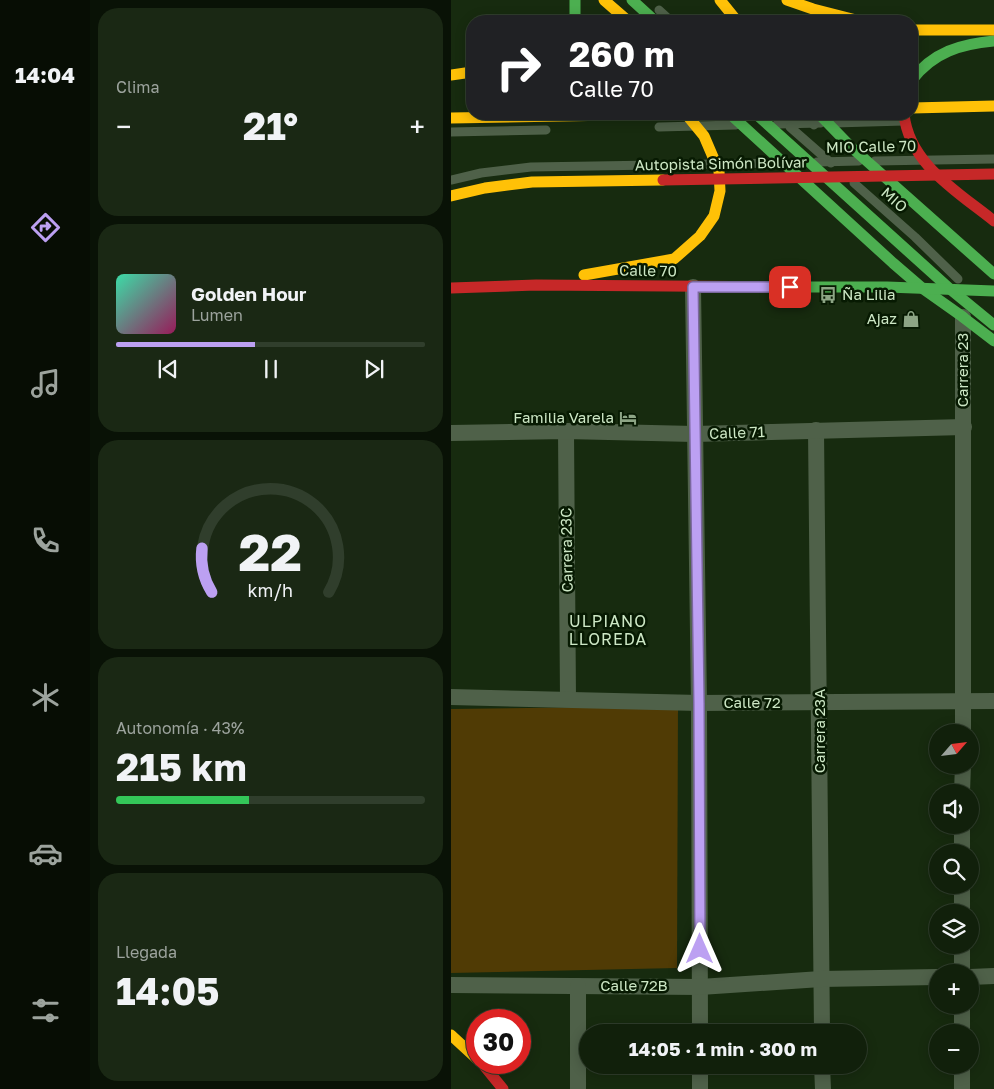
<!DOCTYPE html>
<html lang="es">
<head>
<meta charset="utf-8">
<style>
  :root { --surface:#11200b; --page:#1a2814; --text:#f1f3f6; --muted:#9ca39d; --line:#303e2c; --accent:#bca0f2 }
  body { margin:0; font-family:"Golos Text",sans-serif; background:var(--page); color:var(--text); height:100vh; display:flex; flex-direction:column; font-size:19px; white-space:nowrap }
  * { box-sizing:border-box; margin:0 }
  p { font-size:16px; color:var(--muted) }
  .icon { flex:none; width:28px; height:28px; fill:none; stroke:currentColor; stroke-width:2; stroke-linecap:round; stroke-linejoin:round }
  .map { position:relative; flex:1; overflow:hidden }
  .details { display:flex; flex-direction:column; gap:8px; padding:8px; background:#091206; width:361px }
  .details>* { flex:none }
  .hud { position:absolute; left:15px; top:15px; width:452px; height:105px; border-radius:20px; box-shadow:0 2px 12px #0003,0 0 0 1px var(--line); background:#202124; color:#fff; overflow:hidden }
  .needle { width:32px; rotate:62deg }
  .buttons { position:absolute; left:478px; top:724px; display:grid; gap:10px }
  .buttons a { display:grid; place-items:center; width:50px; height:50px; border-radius:50%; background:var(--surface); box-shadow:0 2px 12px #0003,0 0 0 1px var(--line); font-size:25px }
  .speed { position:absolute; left:15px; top:1009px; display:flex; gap:10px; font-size:25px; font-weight:700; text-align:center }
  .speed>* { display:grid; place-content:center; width:65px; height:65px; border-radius:50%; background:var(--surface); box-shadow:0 2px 12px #0003,0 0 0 1px var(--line); line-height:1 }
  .speed .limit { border:8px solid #d22; background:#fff; color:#111 }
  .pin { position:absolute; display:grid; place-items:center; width:42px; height:42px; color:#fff; margin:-21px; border-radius:10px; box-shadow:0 2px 8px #0006 }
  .me { position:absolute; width:55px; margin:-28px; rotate:0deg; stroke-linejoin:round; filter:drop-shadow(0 0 4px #0008) }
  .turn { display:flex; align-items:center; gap:18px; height:105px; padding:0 20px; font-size:22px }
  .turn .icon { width:65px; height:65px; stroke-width:2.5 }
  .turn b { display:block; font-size:35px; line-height:42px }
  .big { font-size:38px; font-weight:700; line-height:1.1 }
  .details .widget { flex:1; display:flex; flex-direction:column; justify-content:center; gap:8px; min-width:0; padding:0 18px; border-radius:20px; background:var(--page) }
  .details .dial { align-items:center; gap:0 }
  .dial svg { height:130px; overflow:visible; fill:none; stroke:var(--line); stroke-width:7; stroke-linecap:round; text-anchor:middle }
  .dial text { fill:var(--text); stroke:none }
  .song { display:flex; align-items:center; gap:15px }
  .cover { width:60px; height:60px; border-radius:8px; background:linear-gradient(135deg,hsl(160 70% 55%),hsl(330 70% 35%)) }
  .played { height:5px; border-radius:2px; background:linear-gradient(90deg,var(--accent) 45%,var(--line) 45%) }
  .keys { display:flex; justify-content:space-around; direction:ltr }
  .heat { display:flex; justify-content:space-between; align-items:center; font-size:28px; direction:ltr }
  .charge { height:8px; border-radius:4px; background:linear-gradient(90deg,#34c759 43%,var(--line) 0) }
  .trip { position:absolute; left:128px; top:1024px; width:288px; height:50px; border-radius:25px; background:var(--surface); box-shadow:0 2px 12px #0003,0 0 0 1px var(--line); font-weight:700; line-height:50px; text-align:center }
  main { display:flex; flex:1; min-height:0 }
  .tab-bar { display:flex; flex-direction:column; width:90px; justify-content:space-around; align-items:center; background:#070d04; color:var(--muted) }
  .tab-bar .icon { width:35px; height:35px }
  .tab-bar .current { color:var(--accent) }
  .tab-bar b { font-size:22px; color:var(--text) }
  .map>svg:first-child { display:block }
  .pitch { fill:#503b05 }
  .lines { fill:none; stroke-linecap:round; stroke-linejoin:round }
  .lane { stroke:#4f6149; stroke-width:9 }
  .street { stroke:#4f6149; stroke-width:16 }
  .fast { stroke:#4caf50; stroke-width:11 }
  .slow { stroke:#ffc107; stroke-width:11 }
  .jam { stroke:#c62828; stroke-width:11 }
  .route-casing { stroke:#7a689d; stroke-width:12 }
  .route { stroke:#bca0f2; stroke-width:9 }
  .labels { text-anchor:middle; stroke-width:5; stroke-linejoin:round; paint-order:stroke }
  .street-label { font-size:15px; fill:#cde7c5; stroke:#071a02 }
  .poi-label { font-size:15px; fill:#cde7c5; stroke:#071a02; text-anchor:end }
  .neighbourhood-label { font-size:16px; letter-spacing:1px; fill:#cde7c5; stroke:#071a02 }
</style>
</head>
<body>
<main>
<nav class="tab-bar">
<b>14:04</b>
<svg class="icon current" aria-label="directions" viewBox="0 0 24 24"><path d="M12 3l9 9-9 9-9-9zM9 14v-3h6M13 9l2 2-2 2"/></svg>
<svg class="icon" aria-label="music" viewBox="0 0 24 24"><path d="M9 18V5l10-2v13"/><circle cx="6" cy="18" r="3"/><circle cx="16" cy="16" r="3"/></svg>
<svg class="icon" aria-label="phone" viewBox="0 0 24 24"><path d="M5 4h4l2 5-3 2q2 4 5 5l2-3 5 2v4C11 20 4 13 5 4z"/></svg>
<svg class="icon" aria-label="climate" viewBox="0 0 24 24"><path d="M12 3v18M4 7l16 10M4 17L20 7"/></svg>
<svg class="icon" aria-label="car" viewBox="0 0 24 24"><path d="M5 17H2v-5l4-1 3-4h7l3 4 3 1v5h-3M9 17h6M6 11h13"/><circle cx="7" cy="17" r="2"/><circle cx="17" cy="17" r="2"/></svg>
<svg class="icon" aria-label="filters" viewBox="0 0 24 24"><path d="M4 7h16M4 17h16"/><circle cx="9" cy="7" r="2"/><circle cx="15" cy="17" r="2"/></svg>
</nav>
<section class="details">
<div class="widget"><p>Clima</p>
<div class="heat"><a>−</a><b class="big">21°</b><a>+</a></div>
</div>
<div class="widget">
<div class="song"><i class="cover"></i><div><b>Golden Hour</b><p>Lumen</p></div></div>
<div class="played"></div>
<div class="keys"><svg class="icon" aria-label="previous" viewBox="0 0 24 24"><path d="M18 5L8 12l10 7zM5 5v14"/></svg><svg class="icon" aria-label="pause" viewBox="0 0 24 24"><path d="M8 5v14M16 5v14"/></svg><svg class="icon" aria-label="next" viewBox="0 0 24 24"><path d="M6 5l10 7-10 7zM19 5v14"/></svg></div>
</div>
<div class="widget dial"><svg viewBox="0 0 100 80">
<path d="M14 69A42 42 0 1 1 86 69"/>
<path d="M14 69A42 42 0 0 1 8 42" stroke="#bca0f2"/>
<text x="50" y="56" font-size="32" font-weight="700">22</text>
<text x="50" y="72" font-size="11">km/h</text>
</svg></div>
<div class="widget"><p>Autonomía · 43%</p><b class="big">215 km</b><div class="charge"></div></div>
<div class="widget"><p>Llegada</p><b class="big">14:05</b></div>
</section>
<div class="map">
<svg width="543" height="1089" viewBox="0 0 543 1089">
  <rect width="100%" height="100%" fill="#172b0f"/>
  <path class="pitch" d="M227 706 226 968 0 973V709Z"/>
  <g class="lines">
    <g class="lane">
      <path d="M208 10 220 21"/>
      <path d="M351 114 363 125"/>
      <path d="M383 123 453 121"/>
      <path d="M326 124 370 123"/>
      <path d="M208 127 285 125"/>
      <path d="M339 127 380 163"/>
      <path d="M0 132 95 130"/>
      <path d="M424 161 543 159"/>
      <path d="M366 162 408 161"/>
      <path d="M0 180 30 173 80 167 326 163"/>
      <path d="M403 183 464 237 507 279"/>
    </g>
    <g class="street">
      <path d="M242 287 248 703 249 1032"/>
      <path d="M365 430 371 1032"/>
      <path d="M115 431 117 699"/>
      <path d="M0 433 115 431 243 434 513 427"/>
      <path d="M0 697 248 703 543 701"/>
      <path d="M512 732V317"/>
      <path d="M511 792 512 765"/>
      <path d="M511 852V825"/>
      <path d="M511 912V885"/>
      <path d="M511 972V945"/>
      <path d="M519 977 543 976"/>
      <path d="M0 985 249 987 370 979 486 977"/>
      <path d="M511 1032V1005"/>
      <path d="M371 1065 372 1089"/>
      <path d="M127 1089V986"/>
      <path d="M249 1089V1065"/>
      <path d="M511 1089V1065"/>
    </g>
    <g class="fast">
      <path d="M181 0 204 21"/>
      <path d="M122 21 124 18V0"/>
      <path d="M461 80C482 52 510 44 543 41"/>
      <path d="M279 114 442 263 471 288 512 317"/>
      <path d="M305 114 499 289 543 325"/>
      <path d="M368 114 400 147 543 274"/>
      <path d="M338 287H436L543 291"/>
      <path d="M513 318 543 341"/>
    </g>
    <g class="slow">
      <path d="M153 0 177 21"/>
      <path d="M269 0 286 21"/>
      <path d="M336 0 362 9 409 21"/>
      <path d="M461 30H543"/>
      <path d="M0 75 21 72"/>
      <path d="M461 108 543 106"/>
      <path d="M0 118 217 114"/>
      <path d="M0 196 34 188 81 182 212 180"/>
      <path d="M133 275 223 259 249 236 263 216 269 191 268 171 253 136 235 114"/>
      <path d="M0 1035 26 1059"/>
    </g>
    <g class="jam">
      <path d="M453 114C458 164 507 192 543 221"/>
      <path d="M212 180 543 174"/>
      <path d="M0 288 85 285 338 287"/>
      <path d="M30 1062 52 1089"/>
    </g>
  </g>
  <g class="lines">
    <g class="route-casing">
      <path id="route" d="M249 949 248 703 242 287H339"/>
    </g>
    <use href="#route" class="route"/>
  </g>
  <defs>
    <g id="bus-bare" transform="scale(1.35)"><path d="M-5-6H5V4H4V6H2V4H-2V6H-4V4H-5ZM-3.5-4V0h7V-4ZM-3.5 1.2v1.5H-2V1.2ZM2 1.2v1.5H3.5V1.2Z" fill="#8da585" stroke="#071a02" stroke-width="2.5" paint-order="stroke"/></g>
    <g id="shop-bare" transform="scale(1.35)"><path d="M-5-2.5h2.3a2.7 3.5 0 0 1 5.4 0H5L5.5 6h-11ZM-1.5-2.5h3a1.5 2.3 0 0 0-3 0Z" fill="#8da585" stroke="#071a02" stroke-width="2.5" paint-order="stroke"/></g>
    <g id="hotel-bare" transform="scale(1.35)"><path d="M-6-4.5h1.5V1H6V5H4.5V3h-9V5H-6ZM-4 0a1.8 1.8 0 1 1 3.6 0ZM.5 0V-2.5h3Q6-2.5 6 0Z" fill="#8da585" stroke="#071a02" stroke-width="2.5" paint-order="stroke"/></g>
  </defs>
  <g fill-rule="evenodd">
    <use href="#bus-bare" x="377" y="295"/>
    <use href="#shop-bare" x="460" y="319"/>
    <use href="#hotel-bare" x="177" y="418"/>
  </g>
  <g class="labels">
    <g class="street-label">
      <text transform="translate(420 147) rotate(-1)" y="5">MIO Calle 70</text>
      <text transform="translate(270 164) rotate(-1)" y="5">Autopista Simón Bolívar</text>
      <text transform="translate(443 200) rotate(41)" y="5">MIO</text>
      <text transform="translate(197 271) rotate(1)" y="5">Calle 70</text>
      <text transform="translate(512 370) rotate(-90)" y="5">Carrera 23</text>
      <text transform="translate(286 433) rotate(-2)" y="5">Calle 71</text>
      <text transform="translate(116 550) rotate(-91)" y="5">Carrera 23C</text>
      <text x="301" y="708">Calle 72</text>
      <text transform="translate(369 731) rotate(-90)" y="5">Carrera 23A</text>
      <text x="183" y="991">Calle 72B</text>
    </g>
    <g class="poi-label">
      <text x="391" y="300" text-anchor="start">Ña Lilia</text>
      <text x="446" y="324">Ajaz</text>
      <text x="163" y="423">Familia Varela</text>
    </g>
    <g class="neighbourhood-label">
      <text x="157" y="627">ULPIANO<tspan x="157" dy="18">LLOREDA</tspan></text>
    </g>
  </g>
</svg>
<div class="buttons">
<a><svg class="needle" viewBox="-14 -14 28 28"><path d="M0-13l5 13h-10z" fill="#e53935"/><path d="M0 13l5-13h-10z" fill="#9ca39d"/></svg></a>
<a><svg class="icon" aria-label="sound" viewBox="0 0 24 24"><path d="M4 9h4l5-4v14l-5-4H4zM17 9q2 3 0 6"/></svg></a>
<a><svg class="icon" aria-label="search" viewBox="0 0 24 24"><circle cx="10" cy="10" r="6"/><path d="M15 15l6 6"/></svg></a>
<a><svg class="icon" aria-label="layers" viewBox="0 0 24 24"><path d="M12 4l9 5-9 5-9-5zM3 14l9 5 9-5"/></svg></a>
<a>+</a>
<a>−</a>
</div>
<div class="speed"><div class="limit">30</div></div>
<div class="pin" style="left:339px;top:287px;background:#d93025"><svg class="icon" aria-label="arrive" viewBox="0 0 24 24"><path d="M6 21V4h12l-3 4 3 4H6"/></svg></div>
<svg class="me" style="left:249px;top:949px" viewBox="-20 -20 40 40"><path d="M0-17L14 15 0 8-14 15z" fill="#bca0f2" stroke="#fff" stroke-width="4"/></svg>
<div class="trip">14:05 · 1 min · 300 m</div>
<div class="hud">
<div class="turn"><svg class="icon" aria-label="right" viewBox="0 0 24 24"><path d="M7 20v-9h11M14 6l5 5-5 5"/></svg><div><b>260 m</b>Calle 70</div></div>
</div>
</div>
</main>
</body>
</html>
